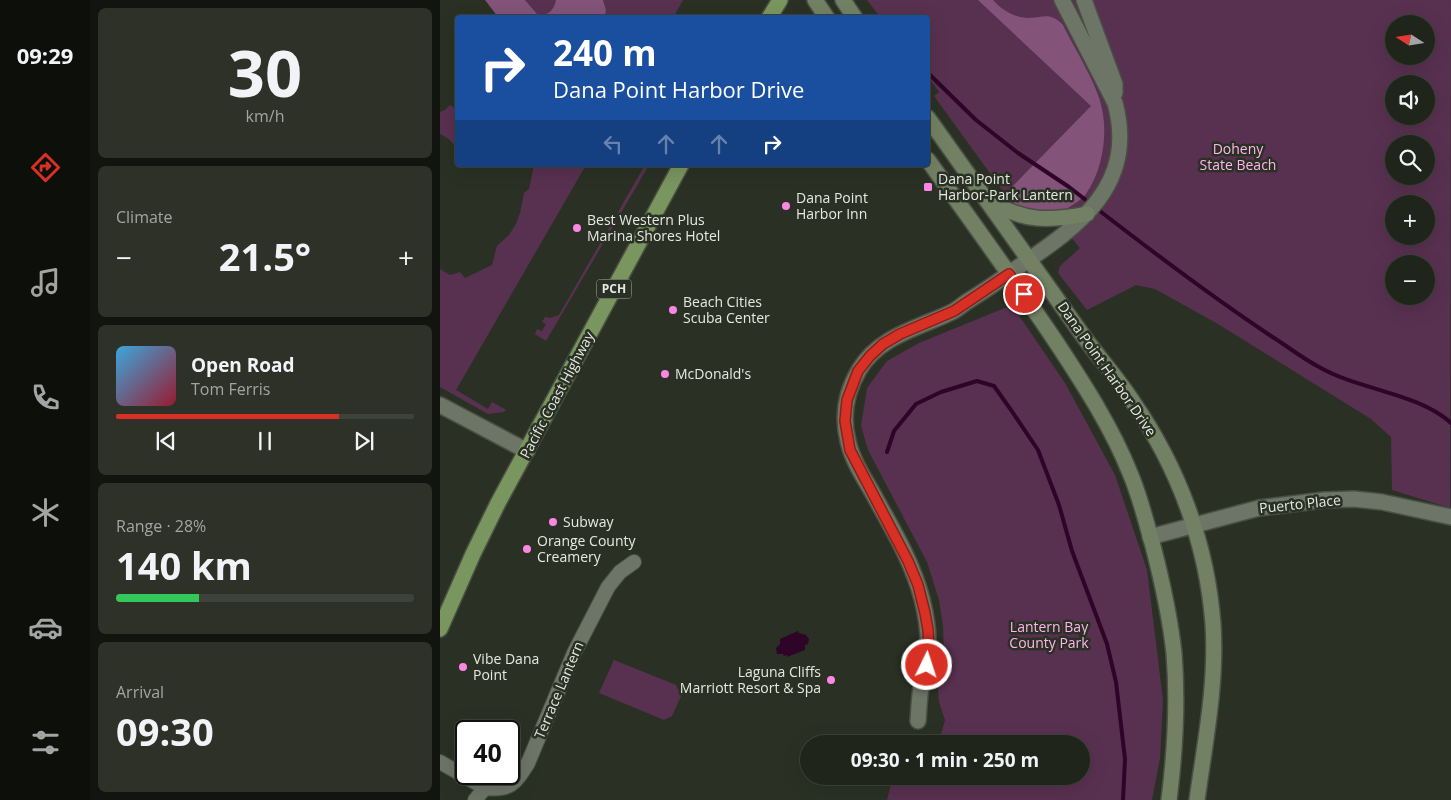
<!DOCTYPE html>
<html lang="en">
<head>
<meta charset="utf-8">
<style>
  :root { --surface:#20251b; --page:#2d3128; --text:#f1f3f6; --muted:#a2a5a3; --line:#3d423a; --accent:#d93025 }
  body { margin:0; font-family:"Open Sans",sans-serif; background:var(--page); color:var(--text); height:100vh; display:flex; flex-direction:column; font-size:19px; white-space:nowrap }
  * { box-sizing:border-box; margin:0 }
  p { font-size:16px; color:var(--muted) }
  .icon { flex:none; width:28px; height:28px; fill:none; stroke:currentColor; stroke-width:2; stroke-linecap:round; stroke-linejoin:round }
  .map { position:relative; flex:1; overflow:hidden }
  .side { display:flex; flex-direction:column; gap:8px; padding:8px; background:#12140f; width:350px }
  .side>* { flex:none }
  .hud { position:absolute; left:15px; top:15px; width:475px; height:152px; border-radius:5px; box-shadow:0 5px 20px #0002,0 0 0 1px var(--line); background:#1a4fa0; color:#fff; overflow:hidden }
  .needle { width:32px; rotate:282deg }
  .controls { position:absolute; left:945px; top:15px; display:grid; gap:10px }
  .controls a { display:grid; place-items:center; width:50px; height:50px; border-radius:50%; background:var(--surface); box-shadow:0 5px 20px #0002,0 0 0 1px var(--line); font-size:25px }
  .speed { position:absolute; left:15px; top:720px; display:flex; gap:10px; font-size:25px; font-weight:700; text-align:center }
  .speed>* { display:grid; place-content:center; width:65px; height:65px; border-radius:50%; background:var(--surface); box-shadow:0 5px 20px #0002,0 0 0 1px var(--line); line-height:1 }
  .speed .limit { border:2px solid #111; border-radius:8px; background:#fff; color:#111 }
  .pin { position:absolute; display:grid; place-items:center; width:42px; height:42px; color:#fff; margin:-21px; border:2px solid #fff; border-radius:50%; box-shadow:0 1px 5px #0007 }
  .me { position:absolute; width:55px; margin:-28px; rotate:4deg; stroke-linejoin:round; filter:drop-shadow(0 0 4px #0008) }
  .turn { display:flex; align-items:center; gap:18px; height:105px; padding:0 15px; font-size:22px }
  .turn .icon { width:65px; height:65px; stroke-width:2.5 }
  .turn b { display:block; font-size:35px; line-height:42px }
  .lanes { display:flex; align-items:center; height:48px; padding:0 15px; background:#0003; justify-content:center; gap:25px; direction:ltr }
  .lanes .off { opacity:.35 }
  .big { font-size:38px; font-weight:700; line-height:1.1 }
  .side .card { flex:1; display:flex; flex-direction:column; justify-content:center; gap:8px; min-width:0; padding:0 18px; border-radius:8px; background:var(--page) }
  .side .dial { align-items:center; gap:0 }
  .dial b { font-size:65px; line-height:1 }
  .song { display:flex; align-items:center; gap:15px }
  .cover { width:60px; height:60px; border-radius:8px; background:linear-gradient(135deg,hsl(200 70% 55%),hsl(350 70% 35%)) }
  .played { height:5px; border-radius:2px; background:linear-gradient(90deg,var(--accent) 75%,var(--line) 75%) }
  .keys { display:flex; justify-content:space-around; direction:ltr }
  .heat { display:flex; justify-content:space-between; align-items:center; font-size:28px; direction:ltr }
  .charge { height:8px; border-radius:4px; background:linear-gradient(90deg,#34c759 28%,var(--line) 0) }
  .trip { position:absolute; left:360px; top:735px; width:290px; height:50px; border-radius:25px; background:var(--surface); box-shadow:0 5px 20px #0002,0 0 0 1px var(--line); font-weight:700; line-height:50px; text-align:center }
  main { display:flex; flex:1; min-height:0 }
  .menu { display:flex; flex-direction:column; width:90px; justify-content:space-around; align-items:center; background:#0d0f0b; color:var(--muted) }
  .menu .icon { width:35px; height:35px }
  .menu .selected { color:var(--accent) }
  .menu b { font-size:22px; color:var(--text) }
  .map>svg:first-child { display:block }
  .green { fill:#583150; fill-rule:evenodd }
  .forest { fill:#835379 }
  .water { fill:#2e0528 }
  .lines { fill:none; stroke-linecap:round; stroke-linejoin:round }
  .stream { stroke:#2e0528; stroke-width:4 }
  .minor-casing { stroke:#4a4f44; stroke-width:16 }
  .tertiary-casing { stroke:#4a4f44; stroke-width:18 }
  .secondary-casing { stroke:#4a4f44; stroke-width:18 }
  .trunk-casing { stroke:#4a4f44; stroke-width:18 }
  .minor { stroke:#6d7567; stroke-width:14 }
  .tertiary { stroke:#6d7567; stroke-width:15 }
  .secondary { stroke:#728164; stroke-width:15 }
  .trunk { stroke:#7a965f; stroke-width:15 }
  .route-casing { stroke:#8d1f18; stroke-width:12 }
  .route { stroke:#d93025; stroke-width:9 }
  .poi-dot { fill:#fc86e4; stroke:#2a3124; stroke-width:2 }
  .labels { text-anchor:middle; stroke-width:5; stroke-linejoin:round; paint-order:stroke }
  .shield { fill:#2a3124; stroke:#adb2a8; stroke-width:1 }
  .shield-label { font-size:12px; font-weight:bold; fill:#e5e9e1 }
  .park-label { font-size:14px; fill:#ffb4ed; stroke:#2a3124 }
  .poi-label { font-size:14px; fill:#e5e9e1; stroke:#2a3124; text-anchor:start }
  .street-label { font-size:14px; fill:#e5e9e1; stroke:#2a3124 }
</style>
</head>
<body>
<main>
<nav class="menu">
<b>09:29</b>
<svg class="icon selected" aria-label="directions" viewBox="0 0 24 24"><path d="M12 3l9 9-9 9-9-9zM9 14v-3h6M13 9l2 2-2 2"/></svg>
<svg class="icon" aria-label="music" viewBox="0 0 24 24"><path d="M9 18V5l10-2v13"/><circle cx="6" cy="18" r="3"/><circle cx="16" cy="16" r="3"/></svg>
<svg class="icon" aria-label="phone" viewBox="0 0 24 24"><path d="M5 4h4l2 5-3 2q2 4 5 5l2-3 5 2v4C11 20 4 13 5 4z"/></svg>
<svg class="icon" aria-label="climate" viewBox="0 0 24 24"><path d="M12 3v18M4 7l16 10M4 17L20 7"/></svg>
<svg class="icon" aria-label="car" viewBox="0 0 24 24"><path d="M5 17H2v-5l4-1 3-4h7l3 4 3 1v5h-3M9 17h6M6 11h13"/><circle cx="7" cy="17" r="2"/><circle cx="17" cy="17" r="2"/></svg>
<svg class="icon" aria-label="filters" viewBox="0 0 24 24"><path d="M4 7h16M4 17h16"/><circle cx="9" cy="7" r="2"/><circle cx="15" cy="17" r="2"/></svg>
</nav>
<section class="side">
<div class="card dial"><b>30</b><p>km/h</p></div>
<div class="card"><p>Climate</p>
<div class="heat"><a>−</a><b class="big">21.5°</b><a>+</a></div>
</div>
<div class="card">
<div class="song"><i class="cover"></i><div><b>Open Road</b><p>Tom Ferris</p></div></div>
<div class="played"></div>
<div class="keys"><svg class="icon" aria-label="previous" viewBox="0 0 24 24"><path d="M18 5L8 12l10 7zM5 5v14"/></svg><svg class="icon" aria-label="pause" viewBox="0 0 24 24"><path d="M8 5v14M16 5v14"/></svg><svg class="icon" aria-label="next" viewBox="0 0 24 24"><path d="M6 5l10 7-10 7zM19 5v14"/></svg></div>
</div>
<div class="card"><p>Range · 28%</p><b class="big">140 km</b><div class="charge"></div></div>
<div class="card"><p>Arrival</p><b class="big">09:30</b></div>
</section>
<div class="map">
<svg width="1011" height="800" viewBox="0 0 1011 800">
  <rect width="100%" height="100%" fill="#2a3124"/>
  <g class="green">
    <path d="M85 0H116C114 10 108 16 98 15Z"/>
    <path d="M163 0H243L233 18 165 17 166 10Z"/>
    <path d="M427 0H1011L1010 508 952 490 951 437 931 419 778 324 715 289 696 285 647 310 618 273 620 266 640 248 612 215 569 203 565 194 494 96 499 92 488 77V18L440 17ZM954 24H986V56H954ZM954 84H986V116H954ZM954 144H986V176H954ZM954 204H986V236H954ZM954 264H986V296H954Z"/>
    <path d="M10 105 17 109V148L9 139 0 134V112L5 110Z"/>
    <path d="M94 165H146L16 390 48 409 52 402 66 410 64 412 48 414 0 387V269L10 275 20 272 25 278 52 265 57 246 69 235 76 224 80 213 84 193 89 189Z"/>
    <path d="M205 165H209L106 341 95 334 97 329 102 331 106 324 102 322 105 317 110 318 119 315Z"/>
    <path d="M572 305 625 383 675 475 707 570 723 700 720 758 712 800H447L452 780 450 776H641V744H494L500 738 505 720 499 702 498 689 504 657 503 626 499 600 487 562 428 450 421 426 427 388 447 361 479 343Z"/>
    <path d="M174 660 236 685 241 696 232 716 224 720 159 693Z"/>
  </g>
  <g class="forest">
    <path d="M45 0H85L98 15C108 16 114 10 116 0H163L166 10 165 17H58Z"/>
    <path d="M538 0H553C562 10 573 17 587 18 603 18 610 11 623 25 634 48 658 85 662 109 668 136 662 171 646 194 642 199 636 203 631 206 623 211 615 216 606 215 594 214 580 207 569 203L565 194 651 106Z"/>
  </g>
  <path class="water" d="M358 631 359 633 366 635 369 639 368 644 365 645V650L347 657V655L344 656 343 654H337L336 648 340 644V639Z"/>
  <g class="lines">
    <g class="stream">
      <path d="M488 73 536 120 578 153 629 187 651 204"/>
      <path d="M656 208C714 253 771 296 831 336 847 346 862 358 879 367 919 390 978 393 1011 423"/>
      <path d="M447 452 454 431 476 404 501 392 537 381 554 386 571 410 598 450 619 505 632 551 667 644 676 682 685 759 683 800"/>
    </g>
    <g class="minor-casing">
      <g id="minor">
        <path d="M0 762 45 788"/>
        <path d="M35 800 45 788C70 791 75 784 88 763L134 653 168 587 180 572 194 562"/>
      </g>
    </g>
    <g class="tertiary-casing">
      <g id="tertiary">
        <path d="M644 0 675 84V93"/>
        <path d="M0 405 87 451"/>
        <path d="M710 537 819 508 884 500 914 499 942 502 1011 517"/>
        <path d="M478 721C479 709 479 695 482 683 484 671 488 661 488 649 489 632 486 615 482 599 472 560 450 525 431 490 422 475 412 459 408 441 402 417 406 392 419 370 439 336 479 328 512 312 518 309 523 304 528 301 544 291 559 281 574 270 635 228 698 188 675 103L622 0"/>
      </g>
    </g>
    <g class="secondary-casing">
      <g id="secondary">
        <path d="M375 0 387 18"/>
        <path d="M403 0 415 18"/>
        <path d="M488 118C540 191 592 264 644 337 660 359 678 379 693 402 738 467 767 544 773 624 777 683 765 742 757 800"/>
        <path d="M488 160C531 221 576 282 618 345 645 386 672 428 690 473 700 496 706 522 713 546 722 581 730 617 734 653 738 702 735 752 729 800"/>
        <path d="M552 202C584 222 610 221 647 214"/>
      </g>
    </g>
    <g class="trunk-casing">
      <g id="trunk">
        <path d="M329 18 340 0"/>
        <path d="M0 629 33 554 58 503 241 165"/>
      </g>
    </g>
    <use href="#minor" class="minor"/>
    <use href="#tertiary" class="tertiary"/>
    <use href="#secondary" class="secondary"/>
    <use href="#trunk" class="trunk"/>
  </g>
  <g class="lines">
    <g class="route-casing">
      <path id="route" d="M487 665 489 647 488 630 485 613 478 585 468 561 410 450 405 421 407 400 418 371 430 356 443 344 460 334 514 311 569 274 584 294"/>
    </g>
    <use href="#route" class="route"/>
  </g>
  <g class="poi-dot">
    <rect x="483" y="182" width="10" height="10" rx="2.5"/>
    <circle cx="346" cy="206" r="5"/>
    <circle cx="137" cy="228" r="5"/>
    <circle cx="233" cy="310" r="5"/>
    <circle cx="225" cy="374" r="5"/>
    <circle cx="113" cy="522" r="5"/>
    <circle cx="87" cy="549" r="5"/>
    <circle cx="23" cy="667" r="5"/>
    <circle cx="391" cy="680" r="5"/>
  </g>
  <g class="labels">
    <rect class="shield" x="156.5" y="279.5" width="35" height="19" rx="4"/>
    <g class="shield-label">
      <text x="174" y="293">PCH</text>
    </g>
    <g class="park-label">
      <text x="798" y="154">Doheny<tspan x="798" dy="16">State Beach</tspan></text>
      <text x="609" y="632">Lantern Bay<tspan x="609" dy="16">County Park</tspan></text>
    </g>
    <g class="poi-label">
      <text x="498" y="184">Dana Point<tspan x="498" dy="16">Harbor-Park Lantern</tspan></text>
      <text x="356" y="203">Dana Point<tspan x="356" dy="16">Harbor Inn</tspan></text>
      <text x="147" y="225">Best Western Plus<tspan x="147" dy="16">Marina Shores Hotel</tspan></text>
      <text x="243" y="307">Beach Cities<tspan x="243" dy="16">Scuba Center</tspan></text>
      <text x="235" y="379">McDonald's</text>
      <text x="123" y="527">Subway</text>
      <text x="97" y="546">Orange County<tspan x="97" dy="16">Creamery</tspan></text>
      <text x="33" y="664">Vibe Dana<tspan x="33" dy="16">Point</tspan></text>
      <text x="381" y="677" text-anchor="end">Laguna Cliffs<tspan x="381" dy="16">Marriott Resort &amp; Spa</tspan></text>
    </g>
    <g class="street-label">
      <text transform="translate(667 369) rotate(55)" y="5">Dana Point Harbor Drive</text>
      <text transform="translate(117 395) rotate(-62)" y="5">Pacific Coast Highway</text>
      <text transform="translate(860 504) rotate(-6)" y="5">Puerto Place</text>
      <text transform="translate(119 690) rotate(-67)" y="5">Terrace Lantern</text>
    </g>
  </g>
</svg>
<div class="controls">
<a><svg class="needle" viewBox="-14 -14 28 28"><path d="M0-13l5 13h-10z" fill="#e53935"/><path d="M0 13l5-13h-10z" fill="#a2a5a3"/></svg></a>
<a><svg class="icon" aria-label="sound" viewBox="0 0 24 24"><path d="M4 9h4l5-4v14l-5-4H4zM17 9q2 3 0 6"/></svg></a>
<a><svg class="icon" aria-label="search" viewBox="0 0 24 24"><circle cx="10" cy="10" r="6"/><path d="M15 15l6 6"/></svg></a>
<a>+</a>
<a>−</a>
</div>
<div class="speed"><div class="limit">40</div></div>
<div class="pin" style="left:584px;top:294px;background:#d93025"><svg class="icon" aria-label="arrive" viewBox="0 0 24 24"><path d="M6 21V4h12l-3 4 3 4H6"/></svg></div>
<svg class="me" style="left:487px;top:665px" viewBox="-20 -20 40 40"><circle r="17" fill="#d93025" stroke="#fff" stroke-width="3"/><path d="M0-11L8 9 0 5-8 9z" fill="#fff"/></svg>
<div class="trip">09:30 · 1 min · 250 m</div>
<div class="hud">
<div class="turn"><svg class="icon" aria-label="right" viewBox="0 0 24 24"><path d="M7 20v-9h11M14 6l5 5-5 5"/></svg><div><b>240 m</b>Dana Point Harbor Drive</div></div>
<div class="lanes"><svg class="icon off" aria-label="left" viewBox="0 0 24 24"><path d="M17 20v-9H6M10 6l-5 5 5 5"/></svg><svg class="icon off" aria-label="ahead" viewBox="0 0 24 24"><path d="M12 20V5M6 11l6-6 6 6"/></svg><svg class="icon off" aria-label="ahead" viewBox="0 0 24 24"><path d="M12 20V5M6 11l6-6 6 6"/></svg><svg class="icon" aria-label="right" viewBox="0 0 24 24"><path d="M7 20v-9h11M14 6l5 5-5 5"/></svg></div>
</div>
</div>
</main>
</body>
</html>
